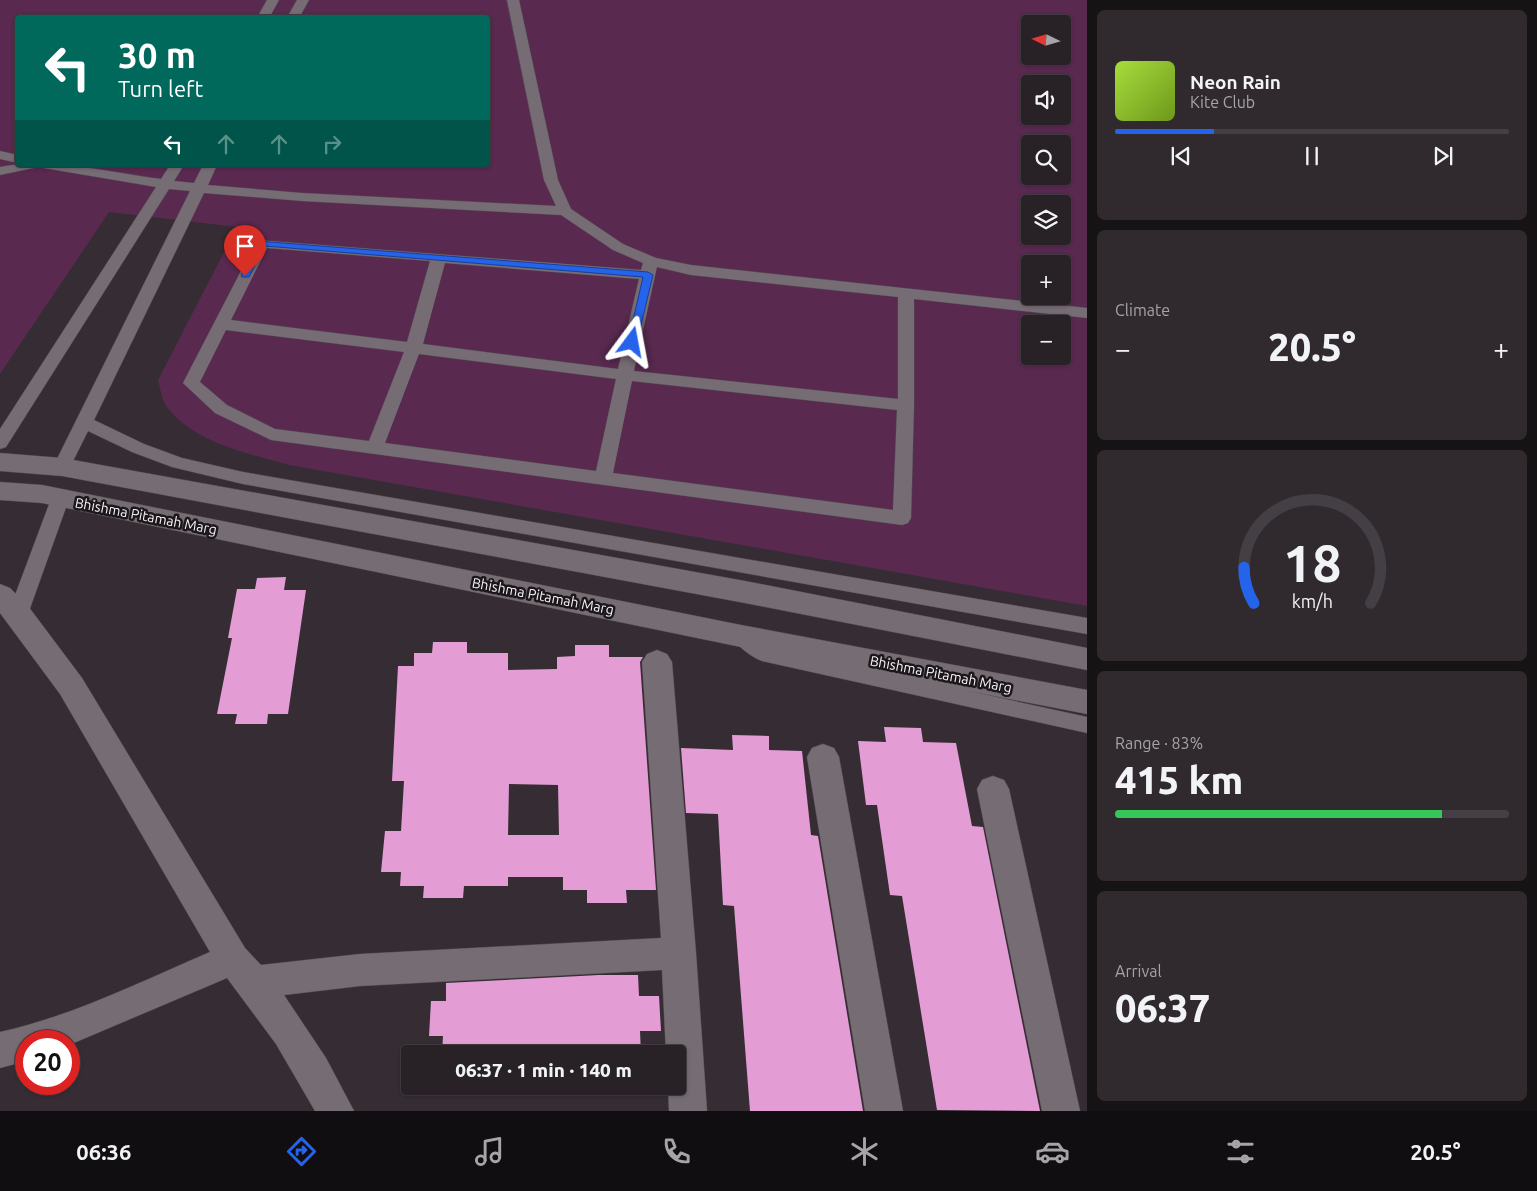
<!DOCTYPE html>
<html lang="en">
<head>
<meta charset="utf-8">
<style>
  :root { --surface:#282227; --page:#302a2f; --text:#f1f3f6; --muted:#a5a4a7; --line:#443f44; --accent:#2563eb }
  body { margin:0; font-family:Ubuntu,sans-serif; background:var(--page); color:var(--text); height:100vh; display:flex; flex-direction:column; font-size:19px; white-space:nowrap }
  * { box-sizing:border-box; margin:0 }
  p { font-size:16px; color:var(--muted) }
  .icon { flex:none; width:28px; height:28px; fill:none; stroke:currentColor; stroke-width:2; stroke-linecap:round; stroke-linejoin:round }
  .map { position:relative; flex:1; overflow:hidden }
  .drawer { display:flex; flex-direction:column; gap:10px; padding:10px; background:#161315; width:450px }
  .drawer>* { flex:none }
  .top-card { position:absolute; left:15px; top:15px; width:475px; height:152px; border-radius:5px; box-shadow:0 1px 4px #0004,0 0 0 1px var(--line); background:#00695c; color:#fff; overflow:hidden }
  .needle { width:32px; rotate:275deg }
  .buttons { position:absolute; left:1021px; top:15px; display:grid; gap:10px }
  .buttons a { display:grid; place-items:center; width:50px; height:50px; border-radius:5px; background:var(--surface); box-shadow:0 1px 4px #0004,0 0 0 1px var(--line); font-size:25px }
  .speed { position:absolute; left:15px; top:1030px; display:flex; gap:10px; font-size:25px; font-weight:700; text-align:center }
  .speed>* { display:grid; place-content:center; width:65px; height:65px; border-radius:50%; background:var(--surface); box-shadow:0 1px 4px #0004,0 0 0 1px var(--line); line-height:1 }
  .speed .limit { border:8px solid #d22; background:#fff; color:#111 }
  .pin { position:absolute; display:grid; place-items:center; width:42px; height:42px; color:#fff; margin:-51px -21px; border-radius:50% 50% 50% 0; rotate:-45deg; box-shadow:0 0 5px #0007 }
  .pin .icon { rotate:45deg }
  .me { position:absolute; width:55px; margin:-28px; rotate:13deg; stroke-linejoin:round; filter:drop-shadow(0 0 4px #0008) }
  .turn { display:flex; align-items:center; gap:18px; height:105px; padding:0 20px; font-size:22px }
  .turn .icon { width:65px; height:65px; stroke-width:2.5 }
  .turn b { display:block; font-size:35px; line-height:42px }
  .lanes { display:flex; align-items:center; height:48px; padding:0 20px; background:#0003; justify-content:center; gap:25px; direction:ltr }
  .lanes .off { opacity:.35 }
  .big { font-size:38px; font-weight:800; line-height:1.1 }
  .drawer .widget { flex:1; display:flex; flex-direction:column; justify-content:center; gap:8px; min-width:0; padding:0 18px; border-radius:8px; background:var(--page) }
  .drawer .dial { align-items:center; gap:0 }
  .dial svg { height:130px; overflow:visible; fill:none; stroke:var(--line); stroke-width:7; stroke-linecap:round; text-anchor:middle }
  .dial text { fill:var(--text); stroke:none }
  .song { display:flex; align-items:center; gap:15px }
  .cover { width:60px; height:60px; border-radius:8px; background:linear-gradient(135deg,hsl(80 70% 55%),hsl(80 70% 35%)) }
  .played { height:5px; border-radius:2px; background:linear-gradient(90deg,var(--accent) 25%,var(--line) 25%) }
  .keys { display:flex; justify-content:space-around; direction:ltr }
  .heat { display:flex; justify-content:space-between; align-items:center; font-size:28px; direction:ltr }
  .charge { height:8px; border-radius:4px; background:linear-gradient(90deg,#34c759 83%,var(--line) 0) }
  .trip { position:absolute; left:401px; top:1045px; width:285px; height:50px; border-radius:5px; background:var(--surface); box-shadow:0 1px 4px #0004,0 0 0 1px var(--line); font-weight:800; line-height:50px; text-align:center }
  .menu { display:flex; height:80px; justify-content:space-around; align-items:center; background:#100e10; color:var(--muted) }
  .menu .icon { width:35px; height:35px }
  .menu .current { color:var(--accent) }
  .menu b { font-size:22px; color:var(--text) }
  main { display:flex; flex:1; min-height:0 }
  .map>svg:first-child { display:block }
  .green { fill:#592950; fill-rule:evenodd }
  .building { fill:#e49cd5; fill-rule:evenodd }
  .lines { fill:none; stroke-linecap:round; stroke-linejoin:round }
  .service-casing { stroke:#524a50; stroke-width:1 }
  .minor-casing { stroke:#524a50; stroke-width:1 }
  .secondary-casing { stroke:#524a50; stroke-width:1 }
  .service { fill:#766c74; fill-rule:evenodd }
  .minor { fill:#766c74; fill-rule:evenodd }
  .secondary { fill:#766c74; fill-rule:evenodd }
  .route { fill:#2563eb; stroke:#184099 }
  .labels { text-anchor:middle; stroke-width:5; stroke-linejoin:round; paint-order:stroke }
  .street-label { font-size:14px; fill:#f8f1f6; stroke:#1b171a }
</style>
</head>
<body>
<main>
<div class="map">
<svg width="1087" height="1111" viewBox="0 0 1087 1111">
  <rect width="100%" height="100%" fill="#362d34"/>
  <path class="green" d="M0 0H1087V606L289 465C247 453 194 443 166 406 162 399 160 388 158 380L237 227 109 212 0 374ZM18 18H488V165H18ZM1030 24H1062V56H1030ZM1030 84H1062V116H1030ZM1030 144H1062V176H1030ZM1030 204H1062V236H1030ZM1030 264H1062V296H1030ZM1030 324H1062V356H1030Z"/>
  <g class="building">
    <path d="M286 577 284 590H306L288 714H268L267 724H235L237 714H217L232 638H228L237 589H255L257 578Z"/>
    <path d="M433 642H467V653H508V670L557 669V657L575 656V645H609V657H643L640 662 656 890H626L627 903H587V890H563V877H508V886H464L463 898H423L424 886H400L401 872H381L385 831H401L404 781H392L398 666H414V653H432ZM509 784 558 785 559 835H508Z"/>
    <path d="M884 727 921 728 923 742 956 743 972 826 983 827 1040 1111 937 1110 902 896 890 895 877 805H866L858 741 886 742Z"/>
    <path d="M732 735 769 736V750L802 751 811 835 818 836 863 1111H750L734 906 723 905 718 814 686 813 681 748 733 750Z"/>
    <path d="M599 975H638L639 996H659L661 1031H640L641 1054H442L443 1036H429L431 1001H446V983Z"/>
  </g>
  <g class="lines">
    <g class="service-casing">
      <g id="service">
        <path d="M267 0H279L269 18H257Z"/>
        <path d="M297 0H309L299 18H287Z"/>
        <path d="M507 0H519L558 180 571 209 623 244 656 258 691 265 1087 308V318L914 299V405L911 518 908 523 902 525 271 440 215 413 183 383 257 240 641 270 643 263 613 250 561 215 302 201 204 193 94 420 144 444 182 458 243 472 1087 618V634L243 484 172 467 132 452 88 431 68 471 62 473 56 471 53 467 190 191 169 189 6 447 0 449V429L156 187 38 167 0 175V167C50 157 109 172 161 179L170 165H184L174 181 194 183 203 165H217L208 185 302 193 556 206 544 180ZM267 248 430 261 407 342 231 320ZM445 263 639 279 618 369 423 344ZM657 267 691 275 898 297V399L634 371ZM226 330 404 352 369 441 275 429 227 405 200 382ZM419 354 616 379 596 471 385 443ZM632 381 897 410 893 510 613 473Z"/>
        <path d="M0 151 18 155V163L0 159Z"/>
        <path d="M60 493 66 495 69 499 28 614 25 619 18 621 11 619 8 614 51 499 54 495Z"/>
        <path d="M741 628 748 631 768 647 1087 717V733L762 661C751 657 737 646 731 636L734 631Z"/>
      </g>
    </g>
    <g class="minor-casing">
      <g id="minor">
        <path d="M0 584 10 588 28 606 82 678 245 948 261 965 360 954 661 938 642 662 647 654 657 650 667 654 672 662 696 953 707 1111H669L668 1086H678V1054H666L662 970 360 986 284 995 326 1058 354 1111H315L276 1044 227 978 69 1045V1041H26V1061L0 1068V1032C73 1016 142 981 210 952L60 694 0 613Z"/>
        <path d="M823 744 834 748 839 757 903 1111H865L807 757 812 748Z"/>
        <path d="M993 776 1004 780 1009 789 1080 1111H1042L977 789 982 780Z"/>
      </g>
    </g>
    <g class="secondary-casing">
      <g id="secondary">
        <path d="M0 453 62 458 745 581 1087 648V670L745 603 62 476 0 471Z"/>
        <path d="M0 482 42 485 741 625 1087 690V714L741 647 42 503 0 500Z"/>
      </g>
    </g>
    <use href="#service" class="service"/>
    <use href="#minor" class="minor"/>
    <use href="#secondary" class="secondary"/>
  </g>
  <path class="route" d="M258 241 648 272 653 275 637 342 632 345 628 342 643 277 265 246 249 277H242L241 276Z"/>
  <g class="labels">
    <g class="street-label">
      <text transform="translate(146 516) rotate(11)" y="5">Bhishma Pitamah Marg</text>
      <text transform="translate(543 596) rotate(11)" y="5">Bhishma Pitamah Marg</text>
      <text transform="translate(941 674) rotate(11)" y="5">Bhishma Pitamah Marg</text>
    </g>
  </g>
</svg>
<div class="buttons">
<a><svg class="needle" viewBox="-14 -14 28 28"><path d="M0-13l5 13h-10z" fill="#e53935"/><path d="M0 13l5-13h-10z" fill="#a5a4a7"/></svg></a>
<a><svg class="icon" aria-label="sound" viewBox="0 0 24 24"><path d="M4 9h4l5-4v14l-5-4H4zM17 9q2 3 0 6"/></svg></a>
<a><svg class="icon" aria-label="search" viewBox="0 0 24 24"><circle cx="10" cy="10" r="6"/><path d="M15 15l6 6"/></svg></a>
<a><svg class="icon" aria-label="layers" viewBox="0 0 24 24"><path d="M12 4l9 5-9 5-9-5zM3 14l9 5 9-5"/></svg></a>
<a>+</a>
<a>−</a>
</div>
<div class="speed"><div class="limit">20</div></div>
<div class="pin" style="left:245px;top:276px;background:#d93025"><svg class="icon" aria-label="arrive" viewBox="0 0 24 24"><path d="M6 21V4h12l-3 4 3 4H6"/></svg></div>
<svg class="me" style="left:632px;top:342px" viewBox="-20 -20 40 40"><path d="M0-17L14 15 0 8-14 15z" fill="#2563eb" stroke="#fff" stroke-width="4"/></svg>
<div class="trip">06:37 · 1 min · 140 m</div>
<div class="top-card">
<div class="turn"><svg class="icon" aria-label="left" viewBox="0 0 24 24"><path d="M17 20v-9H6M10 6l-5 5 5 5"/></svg><div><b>30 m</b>Turn left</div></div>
<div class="lanes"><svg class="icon" aria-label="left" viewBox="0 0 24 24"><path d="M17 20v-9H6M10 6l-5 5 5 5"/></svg><svg class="icon off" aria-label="ahead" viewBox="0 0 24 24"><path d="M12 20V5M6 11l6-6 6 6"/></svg><svg class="icon off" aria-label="ahead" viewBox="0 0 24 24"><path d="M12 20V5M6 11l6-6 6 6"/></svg><svg class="icon off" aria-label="right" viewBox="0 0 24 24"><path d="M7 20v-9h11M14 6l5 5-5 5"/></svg></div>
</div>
</div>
<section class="drawer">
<div class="widget">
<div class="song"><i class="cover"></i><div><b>Neon Rain</b><p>Kite Club</p></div></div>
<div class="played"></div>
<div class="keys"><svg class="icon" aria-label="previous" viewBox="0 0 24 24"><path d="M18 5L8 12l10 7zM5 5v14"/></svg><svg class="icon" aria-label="pause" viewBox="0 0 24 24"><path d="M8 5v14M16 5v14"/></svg><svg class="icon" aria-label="next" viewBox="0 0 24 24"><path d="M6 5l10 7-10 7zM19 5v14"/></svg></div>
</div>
<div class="widget"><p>Climate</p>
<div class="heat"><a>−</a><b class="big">20.5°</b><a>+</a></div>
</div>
<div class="widget dial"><svg viewBox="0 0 100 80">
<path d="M14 69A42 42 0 1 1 86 69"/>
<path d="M14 69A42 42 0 0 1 8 47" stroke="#2563eb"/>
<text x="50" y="56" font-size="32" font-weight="700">18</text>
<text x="50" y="72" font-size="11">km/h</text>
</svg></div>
<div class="widget"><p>Range · 83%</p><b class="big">415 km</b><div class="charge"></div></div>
<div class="widget"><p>Arrival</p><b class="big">06:37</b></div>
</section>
</main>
<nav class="menu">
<b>06:36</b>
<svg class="icon current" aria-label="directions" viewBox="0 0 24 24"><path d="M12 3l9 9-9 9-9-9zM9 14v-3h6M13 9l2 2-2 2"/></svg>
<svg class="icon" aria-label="music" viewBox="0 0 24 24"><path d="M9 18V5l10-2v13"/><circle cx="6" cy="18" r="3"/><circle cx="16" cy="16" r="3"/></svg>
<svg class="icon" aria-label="phone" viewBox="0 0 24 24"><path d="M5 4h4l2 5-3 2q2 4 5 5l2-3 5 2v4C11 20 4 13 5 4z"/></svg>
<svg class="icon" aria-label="climate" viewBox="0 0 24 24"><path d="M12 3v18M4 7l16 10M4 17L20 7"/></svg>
<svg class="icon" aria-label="car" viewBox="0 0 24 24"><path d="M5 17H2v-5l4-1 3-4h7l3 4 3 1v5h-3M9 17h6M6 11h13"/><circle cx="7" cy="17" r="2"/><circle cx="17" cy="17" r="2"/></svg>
<svg class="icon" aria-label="filters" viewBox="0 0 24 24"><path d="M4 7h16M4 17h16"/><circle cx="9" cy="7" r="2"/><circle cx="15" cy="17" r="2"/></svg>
<b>20.5°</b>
</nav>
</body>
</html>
